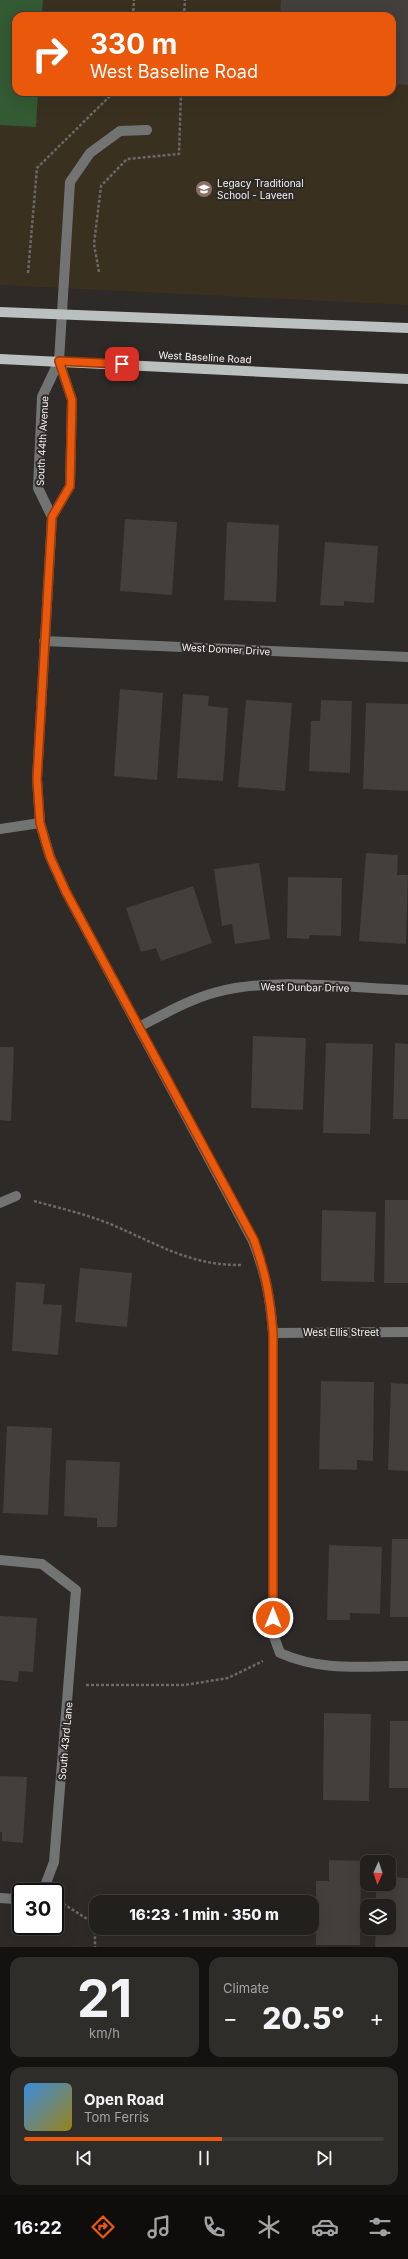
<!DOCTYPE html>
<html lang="en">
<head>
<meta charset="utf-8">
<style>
  :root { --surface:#22201d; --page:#2e2d2a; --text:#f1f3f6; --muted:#a2a3a4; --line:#3f3e3b; --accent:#ea580c }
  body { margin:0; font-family:Inter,sans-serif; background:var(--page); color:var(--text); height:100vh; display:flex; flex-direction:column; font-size:15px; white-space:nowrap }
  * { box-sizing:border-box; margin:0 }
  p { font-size:13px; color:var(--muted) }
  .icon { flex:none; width:22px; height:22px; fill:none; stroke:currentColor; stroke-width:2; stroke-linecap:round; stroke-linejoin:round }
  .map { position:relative; height:1947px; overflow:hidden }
  .panel { display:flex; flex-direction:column; gap:10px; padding:10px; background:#131210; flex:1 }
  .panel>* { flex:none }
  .top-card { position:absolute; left:12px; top:12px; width:384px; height:84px; border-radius:12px; box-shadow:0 4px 16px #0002,0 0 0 1px var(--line); background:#ea580c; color:#fff; overflow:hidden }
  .needle { width:26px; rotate:183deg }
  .controls { position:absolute; left:360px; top:1855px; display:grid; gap:8px }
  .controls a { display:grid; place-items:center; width:36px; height:36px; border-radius:8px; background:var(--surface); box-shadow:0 4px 16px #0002,0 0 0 1px var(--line); font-size:20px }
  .speed { position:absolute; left:12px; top:1883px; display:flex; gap:8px; font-size:20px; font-weight:700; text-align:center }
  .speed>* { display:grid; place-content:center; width:52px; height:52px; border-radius:50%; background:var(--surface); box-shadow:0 4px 16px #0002,0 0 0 1px var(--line); line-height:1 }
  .speed .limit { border:2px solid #111; border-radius:6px; background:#fff; color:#111 }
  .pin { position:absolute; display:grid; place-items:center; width:34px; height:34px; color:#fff; margin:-17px; border-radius:8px; box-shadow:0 2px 6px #0006 }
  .me { position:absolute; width:44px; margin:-22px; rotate:0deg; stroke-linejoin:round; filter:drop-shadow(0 0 3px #0008) }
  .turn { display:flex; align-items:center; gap:14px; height:84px; padding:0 12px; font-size:18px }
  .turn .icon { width:52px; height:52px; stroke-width:2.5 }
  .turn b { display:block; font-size:28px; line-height:34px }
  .big { font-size:30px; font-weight:800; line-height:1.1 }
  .panel .card { flex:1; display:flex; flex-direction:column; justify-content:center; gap:6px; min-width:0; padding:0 14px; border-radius:12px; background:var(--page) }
  .panel .dial { align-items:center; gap:0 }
  .dial b { font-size:52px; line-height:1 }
  .song { display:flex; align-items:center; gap:12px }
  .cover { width:48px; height:48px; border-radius:6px; background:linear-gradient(135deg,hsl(210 70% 55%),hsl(50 70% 35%)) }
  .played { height:4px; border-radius:2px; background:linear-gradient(90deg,var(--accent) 55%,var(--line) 55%) }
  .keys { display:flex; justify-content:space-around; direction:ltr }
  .heat { display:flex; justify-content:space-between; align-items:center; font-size:22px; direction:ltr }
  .panel .tiles { flex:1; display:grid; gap:10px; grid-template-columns:1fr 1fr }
  .card:last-child { grid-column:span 2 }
  .trip { position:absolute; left:89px; top:1895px; width:230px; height:40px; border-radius:12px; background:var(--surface); box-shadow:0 4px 16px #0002,0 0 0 1px var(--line); font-weight:800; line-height:40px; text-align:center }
  .tab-bar { display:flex; height:64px; justify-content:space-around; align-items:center; background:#0e0d0c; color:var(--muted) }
  .tab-bar .icon { width:28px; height:28px }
  .tab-bar .active { color:var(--accent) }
  .tab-bar b { font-size:18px; color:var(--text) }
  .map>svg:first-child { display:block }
  .education { fill:#3a3020; fill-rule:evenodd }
  .green { fill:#335a33 }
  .building { fill:#423f3c }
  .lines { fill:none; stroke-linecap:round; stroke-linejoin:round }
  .path { stroke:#6b6865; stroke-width:2.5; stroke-dasharray:3 2; stroke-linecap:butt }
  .minor { stroke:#727474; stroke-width:10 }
  .major { stroke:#babfbf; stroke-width:10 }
  .route-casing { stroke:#983908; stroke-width:10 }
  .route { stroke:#ea580c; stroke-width:7 }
  .labels { text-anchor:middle; stroke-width:4; stroke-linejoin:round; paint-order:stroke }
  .poi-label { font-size:10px; fill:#f5f3f1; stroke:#2d2a27; text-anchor:start }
  .street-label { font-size:10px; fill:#f5f3f1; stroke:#2d2a27 }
</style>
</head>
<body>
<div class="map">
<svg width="408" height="1947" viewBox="0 0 408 1947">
  <rect width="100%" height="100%" fill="#2d2a27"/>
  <path class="education" d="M0 0H408V305L0 285ZM16 16H392V92H16Z"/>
  <path class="green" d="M0 0H43L42 16H16V92H38L36 127 0 125Z"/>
  <g class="building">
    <path d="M281 0H408V85L392 84V16H280Z"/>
    <path d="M125 519 177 522 172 595 120 591Z"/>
    <path d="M227 522 279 525 276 602 224 600Z"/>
    <path d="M325 542 378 546 374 603 344 601V606L320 605Z"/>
    <path d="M120 689 163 693 157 780 114 776Z"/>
    <path d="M183 694 209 696 208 706 228 708 223 781 177 778Z"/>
    <path d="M246 700 292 703 285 791 238 787Z"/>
    <path d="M321 700 352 701 350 773 309 771 311 721H320Z"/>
    <path d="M366 703 408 704V791L363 789Z"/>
    <path d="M366 853 398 855 397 875H408L406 944 359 941Z"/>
    <path d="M259 863 270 939 235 944 232 924 222 926 214 869Z"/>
    <path d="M288 877 342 878 341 936 310 935 309 939 287 938Z"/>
    <path d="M193 886 212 943 161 961 156 948 141 952 126 908Z"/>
    <path d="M253 1036 306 1038 303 1110 251 1108Z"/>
    <path d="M326 1043 373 1044 370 1134 323 1133Z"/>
    <path d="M395 1043 408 1044V1119H393Z"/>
    <path d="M0 1047H14L11 1121 0 1120Z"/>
    <path d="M385 1200H408V1283H384Z"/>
    <path d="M322 1210 376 1212 374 1282 321 1281Z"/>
    <path d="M80 1268 132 1273 127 1327 75 1322Z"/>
    <path d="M16 1282 45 1284 43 1304 62 1305 58 1355 12 1351Z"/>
    <path d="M321 1381 374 1382 373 1461 357 1460V1470L319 1469Z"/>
    <path d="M391 1383 408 1384V1471L388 1470Z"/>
    <path d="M7 1426 52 1428 48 1515 3 1513Z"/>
    <path d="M66 1460 120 1462 117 1527H97V1518L64 1516Z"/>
    <path d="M392 1539H408V1617H390Z"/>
    <path d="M329 1545 382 1547 380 1614 350 1613V1620H327Z"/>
    <path d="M0 1616 37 1618 33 1672 19 1671 18 1682 0 1680Z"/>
    <path d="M324 1713 371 1714 369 1801 323 1800Z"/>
    <path d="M390 1721H408V1788H389Z"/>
    <path d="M0 1776 27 1777 23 1843 2 1841V1832H0Z"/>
    <path d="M329 1860 361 1861 360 1945H316V1881H329Z"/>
    <path d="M389 1877 408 1878V1947H375L376 1928H389V1906H376V1884H389Z"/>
  </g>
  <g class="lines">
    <g class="path">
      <path d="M133 16 134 0"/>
      <path d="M184 16 185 0"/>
      <path d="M99 272 94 244 101 186 127 159 179 154 181 92"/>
      <path d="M28 273 37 168 114 92"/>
      <path d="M34 1201C59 1208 86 1214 110 1224 156 1243 190 1266 242 1265"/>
      <path d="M86 1685H185L228 1678 263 1661"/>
      <path d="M59 1901 95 1924V1947"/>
    </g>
    <g class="minor">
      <path d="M147 130 120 131 90 153 70 182 59 361 72 400 70 486 52 517 37 779 40 823 50 857 66 892 253 1241C266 1275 270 1297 273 1333V1634L280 1653C323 1672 362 1666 408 1666"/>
      <path d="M52 517 38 488 42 397 59 361"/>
      <path d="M44 641 408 657"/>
      <path d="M0 829 40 823"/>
      <path d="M139 1027C164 1014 190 999 217 992 271 977 351 988 408 990"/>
      <path d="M0 1203 16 1196"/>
      <path d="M273 1333 408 1332"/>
      <path d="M0 1560 42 1564 76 1590 54 1862 43 1891 38 1892"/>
      <path d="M0 1898 14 1899 21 1897"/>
    </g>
    <g class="major">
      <path d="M0 312 408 328"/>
      <path d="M0 359 408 379"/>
    </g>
  </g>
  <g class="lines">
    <g class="route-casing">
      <path id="route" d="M122 364 59 361 72 400 70 486 52 517 37 779 40 823 50 857 66 892 254 1240C266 1274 270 1297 273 1333V1618"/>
    </g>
    <use href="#route" class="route"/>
  </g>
  <defs>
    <g id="school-disc" transform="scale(0.9)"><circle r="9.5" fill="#8d6e63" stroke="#2d2a27"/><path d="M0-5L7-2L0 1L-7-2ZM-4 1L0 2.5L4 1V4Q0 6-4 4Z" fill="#fff"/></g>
  </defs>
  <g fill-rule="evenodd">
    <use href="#school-disc" x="204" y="189"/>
  </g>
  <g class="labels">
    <g class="poi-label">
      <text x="217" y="187">Legacy Traditional<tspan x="217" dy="12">School - Laveen</tspan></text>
    </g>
    <g class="street-label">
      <text transform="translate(205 357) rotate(3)" y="4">West Baseline Road</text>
      <text transform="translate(42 441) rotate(-87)" y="4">South 44th Avenue</text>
      <text transform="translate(226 649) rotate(3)" y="4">West Donner Drive</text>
      <text transform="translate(305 987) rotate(1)" y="4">West Dunbar Drive</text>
      <text x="341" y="1336">West Ellis Street</text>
      <text transform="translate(65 1741) rotate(-85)" y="4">South 43rd Lane</text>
    </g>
  </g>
</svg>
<div class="controls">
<a><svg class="needle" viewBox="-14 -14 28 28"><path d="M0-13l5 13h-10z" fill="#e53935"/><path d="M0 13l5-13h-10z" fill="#a2a3a4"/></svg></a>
<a><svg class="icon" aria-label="layers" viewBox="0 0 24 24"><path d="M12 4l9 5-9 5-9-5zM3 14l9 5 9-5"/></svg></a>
</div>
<div class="speed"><div class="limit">30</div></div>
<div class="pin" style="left:122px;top:364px;background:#d93025"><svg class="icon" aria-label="arrive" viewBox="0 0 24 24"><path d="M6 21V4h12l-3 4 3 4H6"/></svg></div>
<svg class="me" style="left:273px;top:1618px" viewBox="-20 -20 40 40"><circle r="17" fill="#ea580c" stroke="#fff" stroke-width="3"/><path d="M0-11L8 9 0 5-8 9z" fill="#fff"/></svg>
<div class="trip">16:23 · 1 min · 350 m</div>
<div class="top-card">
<div class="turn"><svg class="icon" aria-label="right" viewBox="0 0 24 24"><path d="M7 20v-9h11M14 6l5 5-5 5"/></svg><div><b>330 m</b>West Baseline Road</div></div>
</div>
</div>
<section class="panel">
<div class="tiles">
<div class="card dial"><b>21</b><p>km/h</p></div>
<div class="card"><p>Climate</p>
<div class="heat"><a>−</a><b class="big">20.5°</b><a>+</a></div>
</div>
<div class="card">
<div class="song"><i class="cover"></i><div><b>Open Road</b><p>Tom Ferris</p></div></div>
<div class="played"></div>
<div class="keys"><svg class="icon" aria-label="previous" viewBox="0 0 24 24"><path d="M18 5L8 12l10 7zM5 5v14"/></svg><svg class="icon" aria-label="pause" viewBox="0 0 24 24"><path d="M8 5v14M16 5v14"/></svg><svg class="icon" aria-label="next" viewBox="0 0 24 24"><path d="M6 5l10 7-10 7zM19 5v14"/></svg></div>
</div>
</div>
</section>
<nav class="tab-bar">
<b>16:22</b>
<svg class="icon active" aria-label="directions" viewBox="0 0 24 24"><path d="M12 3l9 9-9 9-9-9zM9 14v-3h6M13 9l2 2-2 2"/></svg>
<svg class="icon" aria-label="music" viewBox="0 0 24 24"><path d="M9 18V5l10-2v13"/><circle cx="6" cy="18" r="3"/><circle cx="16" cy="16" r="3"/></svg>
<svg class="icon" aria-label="phone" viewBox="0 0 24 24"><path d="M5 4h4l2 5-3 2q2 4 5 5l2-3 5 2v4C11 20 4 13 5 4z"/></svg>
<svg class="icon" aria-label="climate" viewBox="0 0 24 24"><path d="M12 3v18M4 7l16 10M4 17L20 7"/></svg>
<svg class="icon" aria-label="car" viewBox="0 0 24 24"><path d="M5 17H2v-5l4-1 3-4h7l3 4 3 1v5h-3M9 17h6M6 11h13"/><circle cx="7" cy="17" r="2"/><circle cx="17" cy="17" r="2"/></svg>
<svg class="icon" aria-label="filters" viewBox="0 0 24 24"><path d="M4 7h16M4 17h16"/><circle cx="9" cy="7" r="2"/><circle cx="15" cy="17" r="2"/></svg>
</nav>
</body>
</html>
